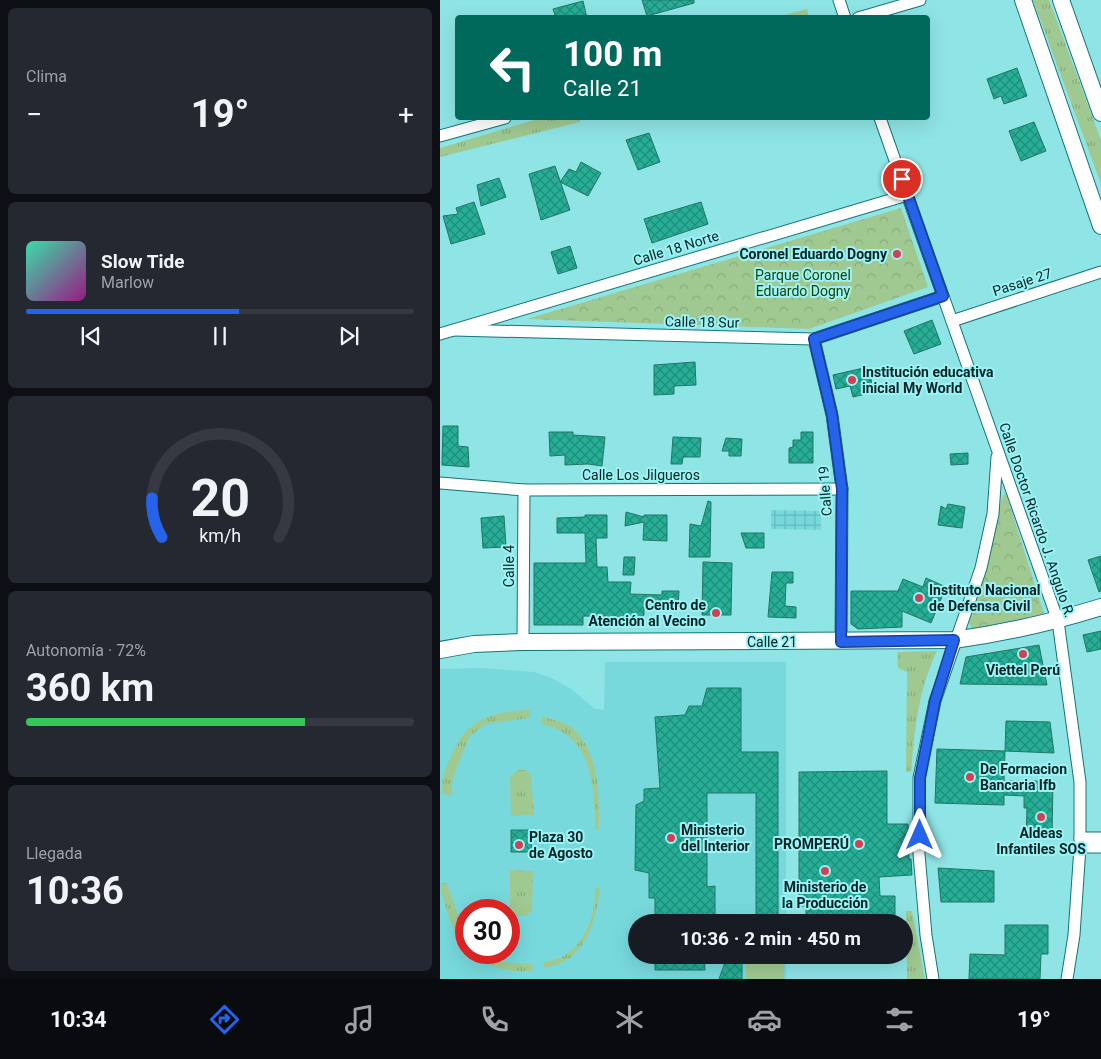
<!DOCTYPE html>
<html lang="es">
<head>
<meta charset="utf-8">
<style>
  :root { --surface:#171b24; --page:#242831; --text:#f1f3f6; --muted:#9ea1a6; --line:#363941; --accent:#2563eb }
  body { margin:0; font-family:Roboto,sans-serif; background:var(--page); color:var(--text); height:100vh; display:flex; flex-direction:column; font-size:19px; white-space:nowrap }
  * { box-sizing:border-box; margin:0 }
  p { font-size:16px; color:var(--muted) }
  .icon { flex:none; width:28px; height:28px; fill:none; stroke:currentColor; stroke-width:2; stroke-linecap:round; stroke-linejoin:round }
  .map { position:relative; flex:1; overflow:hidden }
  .drawer { display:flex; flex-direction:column; gap:8px; padding:8px; background:#0d0f14; width:440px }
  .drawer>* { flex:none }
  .top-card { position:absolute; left:15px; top:15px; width:475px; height:105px; border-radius:5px; box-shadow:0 5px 20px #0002; background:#00695c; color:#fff; overflow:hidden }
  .speed { position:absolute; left:15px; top:899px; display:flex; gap:10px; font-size:25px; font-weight:700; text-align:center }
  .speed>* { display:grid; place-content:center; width:65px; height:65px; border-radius:50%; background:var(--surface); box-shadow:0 5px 20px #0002; line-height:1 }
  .speed .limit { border:8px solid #d22; background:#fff; color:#111 }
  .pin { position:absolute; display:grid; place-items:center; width:42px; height:42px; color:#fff; margin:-21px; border:2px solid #fff; border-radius:50%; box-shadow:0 1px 5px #0007 }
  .me { position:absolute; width:55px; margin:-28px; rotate:0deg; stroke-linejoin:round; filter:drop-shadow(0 0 4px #0008) }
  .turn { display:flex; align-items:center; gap:18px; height:105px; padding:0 25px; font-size:22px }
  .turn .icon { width:65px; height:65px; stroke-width:2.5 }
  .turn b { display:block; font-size:35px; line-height:42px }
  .big { font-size:38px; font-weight:700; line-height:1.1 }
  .drawer .widget { flex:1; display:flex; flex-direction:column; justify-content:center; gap:8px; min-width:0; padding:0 18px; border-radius:8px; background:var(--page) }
  .drawer .dial { align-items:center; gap:0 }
  .dial svg { height:130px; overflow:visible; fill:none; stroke:var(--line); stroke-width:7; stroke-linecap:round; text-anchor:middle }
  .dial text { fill:var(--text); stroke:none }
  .song { display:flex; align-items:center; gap:15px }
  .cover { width:60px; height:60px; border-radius:8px; background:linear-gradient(135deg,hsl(160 70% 55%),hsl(310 70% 35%)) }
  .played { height:5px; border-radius:2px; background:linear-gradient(90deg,var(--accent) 55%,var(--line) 55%) }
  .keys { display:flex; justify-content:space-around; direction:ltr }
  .heat { display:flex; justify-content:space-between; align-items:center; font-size:28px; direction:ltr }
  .charge { height:8px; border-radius:4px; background:linear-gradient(90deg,#34c759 72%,var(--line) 0) }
  .trip { position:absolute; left:188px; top:914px; width:285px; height:50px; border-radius:25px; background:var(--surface); box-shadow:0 5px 20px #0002; font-weight:700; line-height:50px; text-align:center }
  .tabs { display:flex; height:80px; justify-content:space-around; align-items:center; background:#090b0e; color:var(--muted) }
  .tabs .icon { width:35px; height:35px }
  .tabs .current { color:var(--accent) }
  .tabs b { font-size:22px; color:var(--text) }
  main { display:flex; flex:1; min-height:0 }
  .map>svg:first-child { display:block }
  .built { fill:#77d9dc; fill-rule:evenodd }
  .industrial { fill:url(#industrial-grid) }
  .grass { fill:url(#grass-tufts) }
  .forest { fill:url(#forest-crowns) }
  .garden { fill:#9fc991 }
  .building { fill:url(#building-cross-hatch); stroke:#227666 }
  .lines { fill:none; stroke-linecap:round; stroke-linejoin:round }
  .street-casing { stroke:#137578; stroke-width:13 }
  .secondary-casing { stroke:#137578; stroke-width:18 }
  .street { stroke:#fff; stroke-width:11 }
  .secondary { stroke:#fff; stroke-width:16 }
  .route-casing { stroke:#184099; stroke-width:12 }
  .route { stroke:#2563eb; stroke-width:9 }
  .poi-dot { fill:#d14153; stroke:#9cf2f4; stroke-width:2 }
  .labels { text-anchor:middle; stroke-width:4; stroke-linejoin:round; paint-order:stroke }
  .street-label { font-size:14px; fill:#002425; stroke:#9cf2f4 }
  .poi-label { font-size:14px; font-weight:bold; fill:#002425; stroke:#9cf2f4; text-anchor:start }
  .park-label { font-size:14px; fill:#194400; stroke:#9cf2f4 }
</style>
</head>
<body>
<main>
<section class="drawer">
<div class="widget"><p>Clima</p>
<div class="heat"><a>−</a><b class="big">19°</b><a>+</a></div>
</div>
<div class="widget">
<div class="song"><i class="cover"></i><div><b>Slow Tide</b><p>Marlow</p></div></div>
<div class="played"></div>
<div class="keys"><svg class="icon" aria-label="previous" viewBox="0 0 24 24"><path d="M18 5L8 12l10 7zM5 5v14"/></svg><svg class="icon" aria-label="pause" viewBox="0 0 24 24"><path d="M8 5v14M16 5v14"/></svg><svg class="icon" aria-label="next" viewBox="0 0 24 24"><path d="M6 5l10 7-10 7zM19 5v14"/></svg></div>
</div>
<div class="widget dial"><svg viewBox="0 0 100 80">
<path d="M14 69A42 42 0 1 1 86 69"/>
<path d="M14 69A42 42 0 0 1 8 45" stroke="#2563eb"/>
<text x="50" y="56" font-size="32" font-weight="700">20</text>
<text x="50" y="72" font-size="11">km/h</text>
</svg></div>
<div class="widget"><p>Autonomía · 72%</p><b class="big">360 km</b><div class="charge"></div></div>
<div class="widget"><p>Llegada</p><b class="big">10:36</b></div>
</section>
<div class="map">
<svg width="661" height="979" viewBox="0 0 661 979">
  <defs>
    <pattern id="industrial-grid" width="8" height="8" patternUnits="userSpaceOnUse" patternTransform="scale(1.25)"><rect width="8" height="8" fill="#77d9dc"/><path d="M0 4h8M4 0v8" fill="none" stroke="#65babd"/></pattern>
    <pattern id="grass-tufts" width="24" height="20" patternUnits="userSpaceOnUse" patternTransform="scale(1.25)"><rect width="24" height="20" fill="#9fc991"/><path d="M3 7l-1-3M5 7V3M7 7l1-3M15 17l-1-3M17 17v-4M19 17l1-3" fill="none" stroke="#87ac7d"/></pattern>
    <pattern id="forest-crowns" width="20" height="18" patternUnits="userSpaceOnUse" patternTransform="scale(1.25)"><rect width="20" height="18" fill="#9fc991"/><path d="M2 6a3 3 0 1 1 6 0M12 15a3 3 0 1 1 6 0" fill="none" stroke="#87ac7d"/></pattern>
    <pattern id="building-cross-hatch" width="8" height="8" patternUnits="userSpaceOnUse" patternTransform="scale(1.25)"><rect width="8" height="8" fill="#27ae97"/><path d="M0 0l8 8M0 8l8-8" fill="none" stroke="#1f8d7b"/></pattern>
  </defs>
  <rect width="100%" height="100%" fill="#8fe4e6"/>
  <path class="built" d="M165 662H346V922H196V955H346V979H0V669L40 668 94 672 112 678 131 689 155 709 164 710ZM26 910H69V952H26Z"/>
  <path class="industrial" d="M331 510 381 511V530L331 529Z"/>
  <g class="grass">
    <path d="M593 0H609L661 140V184Z"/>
    <path d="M367 9 369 17H337Z"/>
    <path d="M101 118H139L140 122 0 157V148Z"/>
    <path d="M497 651C478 691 475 728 471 771L466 772 467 672 458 668 457 652Z"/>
    <path d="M90 710V718L46 724 30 736 16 769 11 787 13 791 11 796 3 794C0 783 4 772 9 761 25 720 47 712 90 710Z"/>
    <path d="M102 717C112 719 122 721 131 727 160 750 159 796 159 829H155C154 785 153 735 101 724Z"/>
    <path d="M78 770H86L91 776 94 815 71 816 70 777Z"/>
    <path d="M70 870 93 871 92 911 86 916H76L70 906Z"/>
    <path d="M1 883H7C13 902 26 931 26 949 15 940 0 896 1 883Z"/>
    <path d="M155 888H160C156 923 145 962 104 968L103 962C139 959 156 922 155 888Z"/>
    <path d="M466 911H472L485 979H467Z"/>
    <path d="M30 953H43L61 962 92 964 93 971C70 973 48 968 30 953Z"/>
  </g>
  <g class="forest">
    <path d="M461 208 488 287 369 329 87 319Z"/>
    <path d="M566 493 604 614 600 619 533 630 529 622 563 495Z"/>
  </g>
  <rect class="garden" x="306" y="955" width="38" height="24"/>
  <g class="building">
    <path d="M202 0H254V3L207 16Z"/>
    <path d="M143 1 147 18H116L113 9Z"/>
    <path d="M577 68 587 96 564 104 561 96 554 99 547 79Z"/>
    <path d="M594 122 606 151 581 161 569 131Z"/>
    <path d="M209 133 220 162 198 170 186 140Z"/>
    <path d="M141 162 161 173 148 196 120 182 129 169 136 172Z"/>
    <path d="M115 166 130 210 101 220 89 174Z"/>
    <path d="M59 178 66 197 41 206 37 185Z"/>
    <path d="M34 202 45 234 11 244 3 216 18 214 16 208Z"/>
    <path d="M261 202 268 224 212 243 204 219Z"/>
    <path d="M130 246 137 268 118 274 111 252Z"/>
    <path d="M492 320 501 344 474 354 464 331Z"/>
    <path d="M255 362 256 385 234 386V394L214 395V365Z"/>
    <path d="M428 367 434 392 413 397 410 386 396 389 393 375Z"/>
    <path d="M3 426H18V446L28 447 29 467 2 465Z"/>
    <path d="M109 432H133V435L165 437 162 466 148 464 125 465V455L110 456Z"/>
    <path d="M361 432H373V463H349V448L353 447V440H361Z"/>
    <path d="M233 437 261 438 260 457H243L242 464H231Z"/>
    <path d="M286 438 302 439 301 456H289V451H282Z"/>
    <path d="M528 453V464L511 465 510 454Z"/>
    <path d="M268 501 271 502 270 557H249L250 524 261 526Z"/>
    <path d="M508 504 525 507 522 528 498 525 501 506 506 509Z"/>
    <path d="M186 512 204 517V515H227V541L203 540 204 522 185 526Z"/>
    <path d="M145 515H167V538H156L157 567H167L168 582H191L190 594 222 595V591H239L238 608 204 607V615L198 621 181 620V617L143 616V625H94V563H146L145 533H117V518L145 517Z"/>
    <path d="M64 516 66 547 43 548 41 518Z"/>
    <path d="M301 533H324V548H306Z"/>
    <path d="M661 556V591L659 592 648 560Z"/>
    <path d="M184 557H195L194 575H183Z"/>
    <path d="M263 562 292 563 291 615H262Z"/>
    <path d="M332 572H353V583H346L345 606 356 607V618L328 617Z"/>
    <path d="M486 578 506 587 491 623 462 611V627L418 629 411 624V591H458L463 579 483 587Z"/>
    <path d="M661 631V649L647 652 643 635Z"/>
    <path d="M599 645 607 685 520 684 526 657Z"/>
    <path d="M267 688H301V752H338V916H316V793H267V887L275 886V922H215V898H209V873L195 870 196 805 204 801V789L220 788 215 717 245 715 249 706H262Z"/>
    <path d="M566 721 610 722 614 753 565 751Z"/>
    <path d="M497 749 565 751 564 781H613L612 837H586L587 808H584V796L564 795V805L495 803Z"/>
    <path d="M447 771V824H468L469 859H471L472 875 439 877 440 896H455V918H366V906H359V772Z"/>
    <path d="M71 830H92L91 852H71Z"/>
    <path d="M498 868 554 871V902H501Z"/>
    <path d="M565 925H608V954H601L600 979H529L530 954 565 955Z"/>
    <path d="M215 955H264L265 970H215Z"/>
    <path d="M287 957 302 958V979H279Z"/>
  </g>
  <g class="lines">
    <g class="street-casing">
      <g id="street">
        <path d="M399 0 405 18"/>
        <path d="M418 18 480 0"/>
        <path d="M440 118 618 621 640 782V847L634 935 627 979"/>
        <path d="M0 136 65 118"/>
        <path d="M512 321 661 272"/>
        <path d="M14 330 374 339 503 296"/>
        <path d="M0 334 467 195"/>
        <path d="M374 339 392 415 402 489 401 642"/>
        <path d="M0 483 84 490 402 489"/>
        <path d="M83 642 84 490"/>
        <path d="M640 838H661"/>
        <path d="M640 847H661"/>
        <path d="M493 979 486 935 479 854V778L495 701 541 568 553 514 557 457"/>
      </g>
    </g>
    <g class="secondary-casing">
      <g id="secondary">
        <path d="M583 0 661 226"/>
        <path d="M621 0 661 113"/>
        <path d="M0 650 34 644 83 642 514 640C565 633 613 622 661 607"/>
      </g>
    </g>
    <use href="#street" class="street"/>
    <use href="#secondary" class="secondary"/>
  </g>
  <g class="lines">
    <g class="route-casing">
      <path id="route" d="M462 179 503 296 374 339 392 415 402 489 401 642 514 640 495 701 480 778V835"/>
    </g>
    <use href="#route" class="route"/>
  </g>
  <g class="poi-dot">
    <circle cx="457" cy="254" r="5"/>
    <circle cx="412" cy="380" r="5"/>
    <circle cx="479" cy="598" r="5"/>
    <circle cx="276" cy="613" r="5"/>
    <circle cx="583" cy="654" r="5"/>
    <circle cx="530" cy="777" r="5"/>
    <circle cx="601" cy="817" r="5"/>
    <circle cx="231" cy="838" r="5"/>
    <circle cx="419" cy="844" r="5"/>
    <circle cx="79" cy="845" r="5"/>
    <circle cx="385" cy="871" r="5"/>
  </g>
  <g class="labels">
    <g class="street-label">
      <text transform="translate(236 248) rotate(-17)" y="5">Calle 18 Norte</text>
      <text transform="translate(582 282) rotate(-18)" y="5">Pasaje 27</text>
      <text transform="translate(262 322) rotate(1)" y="5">Calle 18 Sur</text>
      <text x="201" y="480">Calle Los Jilgueros</text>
      <text transform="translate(385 491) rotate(-94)" y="5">Calle 19</text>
      <text transform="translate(597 520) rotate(71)" y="5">Calle Doctor Ricardo J. Angulo R.</text>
      <text transform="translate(69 566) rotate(-90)" y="5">Calle 4</text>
      <text x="332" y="647">Calle 21</text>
    </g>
    <g class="poi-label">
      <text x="447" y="259" text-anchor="end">Coronel Eduardo Dogny</text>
      <text x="422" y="377">Institución educativa<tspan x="422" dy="16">inicial My World</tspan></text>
      <text x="489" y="595">Instituto Nacional<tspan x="489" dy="16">de Defensa Civil</tspan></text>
      <text x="266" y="610" text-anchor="end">Centro de<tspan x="266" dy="16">Atención al Vecino</tspan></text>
      <text x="583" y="675" text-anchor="middle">Viettel Perú</text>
      <text x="540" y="774">De Formacion<tspan x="540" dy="16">Bancaria Ifb</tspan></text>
      <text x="241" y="835">Ministerio<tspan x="241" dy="16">del Interior</tspan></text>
      <text x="601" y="838" text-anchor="middle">Aldeas<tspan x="601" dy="16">Infantiles SOS</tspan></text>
      <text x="89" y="842">Plaza 30<tspan x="89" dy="16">de Agosto</tspan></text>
      <text x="409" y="849" text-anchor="end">PROMPERÚ</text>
      <text x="385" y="892" text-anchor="middle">Ministerio de<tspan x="385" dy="16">la Producción</tspan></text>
    </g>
    <g class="park-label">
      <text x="363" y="280">Parque Coronel<tspan x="363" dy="16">Eduardo Dogny</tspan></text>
    </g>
  </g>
</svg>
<div class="speed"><div class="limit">30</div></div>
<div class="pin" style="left:462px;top:179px;background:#d93025"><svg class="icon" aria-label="arrive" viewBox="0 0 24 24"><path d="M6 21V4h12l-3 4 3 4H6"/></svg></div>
<svg class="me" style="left:480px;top:835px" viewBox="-20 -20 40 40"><path d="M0-17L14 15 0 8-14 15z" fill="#2563eb" stroke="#fff" stroke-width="4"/></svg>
<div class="trip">10:36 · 2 min · 450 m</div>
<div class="top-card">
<div class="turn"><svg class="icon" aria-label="left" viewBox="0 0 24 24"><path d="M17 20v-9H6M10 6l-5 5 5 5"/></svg><div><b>100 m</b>Calle 21</div></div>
</div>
</div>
</main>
<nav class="tabs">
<b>10:34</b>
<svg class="icon current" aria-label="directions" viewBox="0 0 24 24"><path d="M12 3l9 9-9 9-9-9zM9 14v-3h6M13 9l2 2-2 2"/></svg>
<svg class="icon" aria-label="music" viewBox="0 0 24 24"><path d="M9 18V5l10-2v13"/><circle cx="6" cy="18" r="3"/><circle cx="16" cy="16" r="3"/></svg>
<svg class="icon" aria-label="phone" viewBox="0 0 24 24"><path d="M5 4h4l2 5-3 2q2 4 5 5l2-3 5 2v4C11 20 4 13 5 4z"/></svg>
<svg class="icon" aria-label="climate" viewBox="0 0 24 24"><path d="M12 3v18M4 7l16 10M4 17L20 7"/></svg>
<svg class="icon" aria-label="car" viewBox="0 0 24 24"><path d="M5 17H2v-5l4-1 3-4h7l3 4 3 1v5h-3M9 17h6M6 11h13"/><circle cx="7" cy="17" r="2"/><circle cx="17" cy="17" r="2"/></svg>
<svg class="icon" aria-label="filters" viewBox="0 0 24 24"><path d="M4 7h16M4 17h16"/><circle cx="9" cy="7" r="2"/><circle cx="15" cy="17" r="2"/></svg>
<b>19°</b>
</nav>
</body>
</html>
